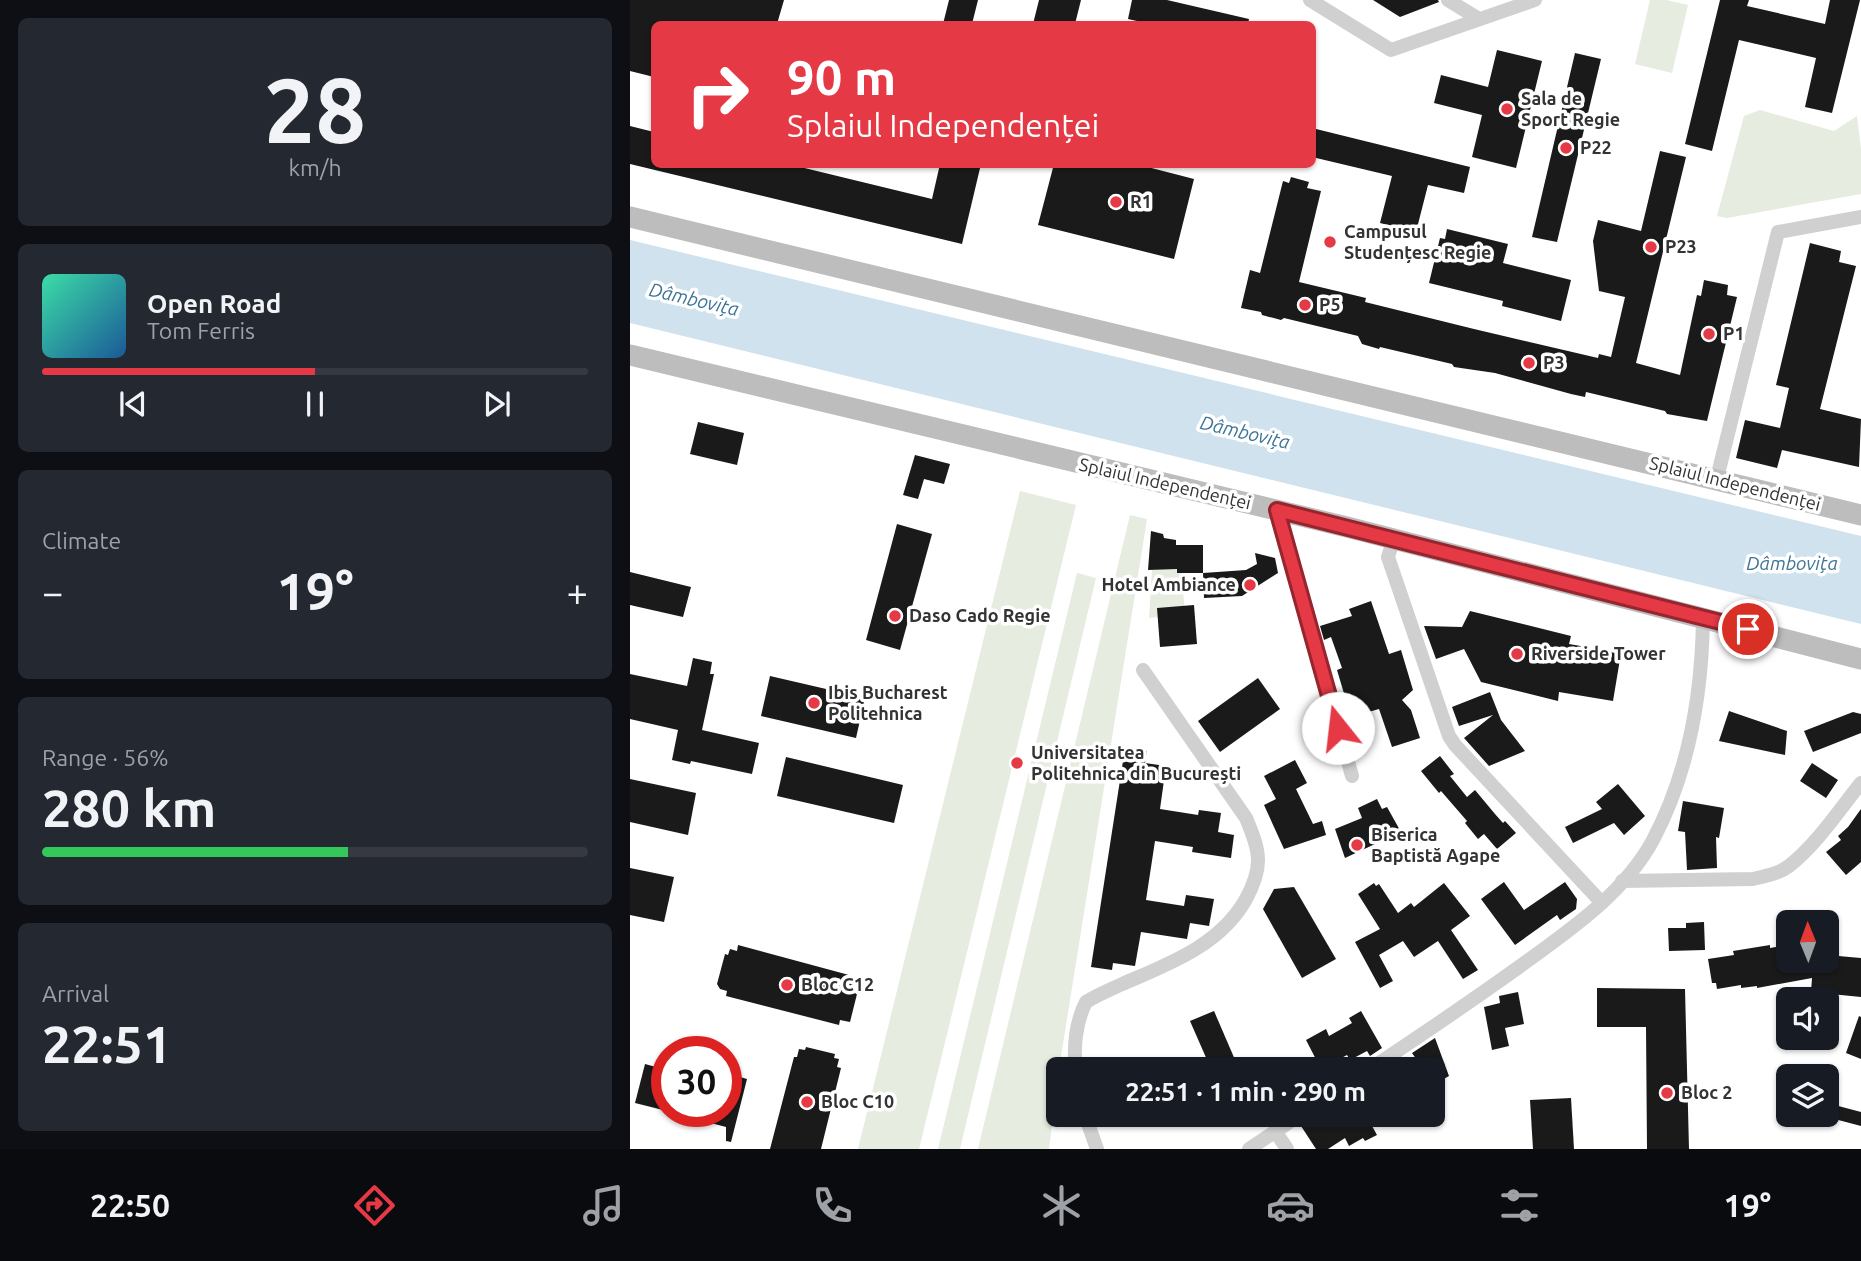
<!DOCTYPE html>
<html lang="en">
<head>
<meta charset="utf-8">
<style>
  :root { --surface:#171b24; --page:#242831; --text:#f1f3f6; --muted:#9ea1a6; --line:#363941; --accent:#e63946 }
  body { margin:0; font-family:Ubuntu,sans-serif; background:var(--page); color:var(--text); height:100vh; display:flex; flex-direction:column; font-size:26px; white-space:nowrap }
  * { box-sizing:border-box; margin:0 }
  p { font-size:23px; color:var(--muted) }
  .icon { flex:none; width:38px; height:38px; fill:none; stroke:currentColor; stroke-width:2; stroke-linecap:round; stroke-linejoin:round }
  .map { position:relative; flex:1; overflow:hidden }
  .drawer { display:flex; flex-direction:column; gap:18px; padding:18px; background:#0d0f14; width:630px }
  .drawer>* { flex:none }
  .hud { position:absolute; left:21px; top:21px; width:665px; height:147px; border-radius:10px; box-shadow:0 2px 5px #0004; background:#e63946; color:#fff; overflow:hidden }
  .needle { width:46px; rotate:359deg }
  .fabs { position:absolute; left:1146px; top:910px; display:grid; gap:14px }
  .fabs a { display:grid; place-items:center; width:63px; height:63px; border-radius:10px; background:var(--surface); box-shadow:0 2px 5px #0004; font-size:35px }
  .speed { position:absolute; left:21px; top:1036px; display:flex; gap:14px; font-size:35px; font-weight:700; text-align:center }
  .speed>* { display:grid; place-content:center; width:91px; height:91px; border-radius:50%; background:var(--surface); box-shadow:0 2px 5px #0004; line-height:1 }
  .speed .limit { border:10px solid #d22; background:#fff; color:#111 }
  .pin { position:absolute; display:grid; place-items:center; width:60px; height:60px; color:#fff; margin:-30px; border:4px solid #fff; border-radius:50%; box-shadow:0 2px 7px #0007 }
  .me { position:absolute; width:77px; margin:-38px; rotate:344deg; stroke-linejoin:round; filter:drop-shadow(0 0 5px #0008) }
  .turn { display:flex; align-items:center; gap:24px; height:147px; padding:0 21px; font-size:32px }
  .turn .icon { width:91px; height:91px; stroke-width:2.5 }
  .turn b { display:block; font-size:49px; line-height:60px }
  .big { font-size:52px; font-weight:700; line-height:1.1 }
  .drawer .tile { flex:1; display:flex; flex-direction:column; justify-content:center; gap:10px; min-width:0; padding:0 24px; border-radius:10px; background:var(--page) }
  .drawer .dial { align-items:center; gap:0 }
  .dial b { font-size:91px; line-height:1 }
  .song { display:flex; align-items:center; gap:21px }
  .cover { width:84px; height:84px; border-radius:10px; background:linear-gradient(135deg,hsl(160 70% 55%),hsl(210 70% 35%)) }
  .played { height:7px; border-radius:4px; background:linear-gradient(90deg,var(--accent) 50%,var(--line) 50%) }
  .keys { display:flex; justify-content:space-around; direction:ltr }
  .heat { display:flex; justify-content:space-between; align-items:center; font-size:38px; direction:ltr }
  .charge { height:10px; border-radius:5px; background:linear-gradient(90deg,#34c759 56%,var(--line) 0) }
  .trip { position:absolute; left:416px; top:1057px; width:399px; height:70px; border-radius:10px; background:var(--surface); box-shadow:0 2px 5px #0004; font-weight:700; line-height:70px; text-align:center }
  .dock { display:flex; height:112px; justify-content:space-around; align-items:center; background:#090b0e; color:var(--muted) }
  .dock .icon { width:49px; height:49px }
  .dock .active { color:var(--accent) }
  .dock b { font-size:32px; color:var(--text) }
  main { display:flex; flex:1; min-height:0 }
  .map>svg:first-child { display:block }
  .green { fill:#e6ecdf }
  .water { fill:#cfe2ee }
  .building { fill:#1a1a1a }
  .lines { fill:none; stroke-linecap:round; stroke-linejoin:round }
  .street { stroke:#d0d0d0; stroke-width:14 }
  .secondary { stroke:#bdbdbd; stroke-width:21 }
  .route-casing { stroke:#96252e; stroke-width:18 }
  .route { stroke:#e63946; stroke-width:12 }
  .poi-dot { fill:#e63946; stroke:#fff; stroke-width:2.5 }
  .labels { text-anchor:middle; stroke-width:7; stroke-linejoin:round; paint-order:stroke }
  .poi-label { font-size:18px; font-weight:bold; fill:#333; stroke:#fff; text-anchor:start }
  .street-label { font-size:18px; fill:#333; stroke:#fff }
  .water-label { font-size:19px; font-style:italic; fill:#3f7597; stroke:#fff }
</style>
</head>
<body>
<main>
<section class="drawer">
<div class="tile dial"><b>28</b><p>km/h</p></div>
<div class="tile">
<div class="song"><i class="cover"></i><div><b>Open Road</b><p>Tom Ferris</p></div></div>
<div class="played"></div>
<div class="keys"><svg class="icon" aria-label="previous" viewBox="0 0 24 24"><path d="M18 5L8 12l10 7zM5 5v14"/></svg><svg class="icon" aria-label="pause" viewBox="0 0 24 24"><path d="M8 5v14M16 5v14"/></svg><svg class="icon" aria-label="next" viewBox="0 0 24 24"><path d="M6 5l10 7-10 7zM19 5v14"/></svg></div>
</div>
<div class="tile"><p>Climate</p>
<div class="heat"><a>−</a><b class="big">19°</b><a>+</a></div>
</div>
<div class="tile"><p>Range · 56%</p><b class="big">280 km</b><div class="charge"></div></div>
<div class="tile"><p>Arrival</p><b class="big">22:51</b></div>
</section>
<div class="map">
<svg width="1231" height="1149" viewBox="0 0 1231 1149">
  <rect width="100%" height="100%" fill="#fff"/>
  <g class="green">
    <path d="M1020 0H1037L1058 5 1042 73 1005 64Z"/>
    <path d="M1130 110 1204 131 1227 116 1231 149V194L1097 218 1087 216 1114 116Z"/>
    <path d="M390 491 446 505 289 1149H228Z"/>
    <path d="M500 515 517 519 429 1069 419 1149H348Z"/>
    <path d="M551 567 555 614 519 618 522 570Z"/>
    <path d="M447 573 466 578 330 1149H308Z"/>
  </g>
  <path class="water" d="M0 240 1231 536V624L0 323Z"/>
  <g class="building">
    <path d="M0 0H154L147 24H24V77L0 71Z"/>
    <path d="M319 0H348L342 24H313Z"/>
    <path d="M409 0H451L445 24H403Z"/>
    <path d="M502 0H537L619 19 618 24H520L498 19Z"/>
    <path d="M743 0H808L809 2 770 17Z"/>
    <path d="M1090 0H1119L1117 6 1195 24 1200 0H1230L1202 113 1175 107 1186 58 1109 40 1082 151 1055 144Z"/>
    <path d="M867 50 912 61 886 168 842 157 852 115 804 103 811 75 858 87Z"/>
    <path d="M945 53 971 59 927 242 902 237Z"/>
    <path d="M0 126 24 132V164H158L302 199 310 164H351L332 244 0 164Z"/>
    <path d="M682 128 840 167 834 193 798 185 786 232 750 223 762 176 682 157Z"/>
    <path d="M1030 151 1056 157 1006 363 1050 375 1067 295 1071 296 1074 280 1098 285 1097 295 1107 297 1077 421 1037 414 1035 411 956 392 955 397 941 394 865 373 824 367 822 364 750 347 749 349 732 344 728 336 654 318 651 320 632 315 631 312 611 308 620 270 630 273 653 181 659 183 661 177 679 182 677 188 691 191 669 282 736 298 735 302 844 329 968 358 969 354 981 357 995 297 969 291 963 241 968 220 1011 231Z"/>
    <path d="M424 164H506L564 179 544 259 408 225Z"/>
    <path d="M817 229 878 244 873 263 941 280 931 321 872 306 873 301 799 283 810 238 815 239Z"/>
    <path d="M1180 243 1211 251 1209 262 1226 266 1190 409 1231 419 1229 467 1152 450 1147 468 1106 458 1115 420 1150 428 1159 388 1146 385Z"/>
    <path d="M68 422 114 433 107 465 60 454Z"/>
    <path d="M285 455 320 464 314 484 294 479 288 499 273 495Z"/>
    <path d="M267 524 302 534 270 650 236 640Z"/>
    <path d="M521 531 533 534 534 538 546 540V545H573V573H547V569L518 570Z"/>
    <path d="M625 553 645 558 648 573 612 596 574 598 573 573 616 570 627 564Z"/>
    <path d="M0 572 61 587 53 617 0 605Z"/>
    <path d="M741 601 759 654 771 650 783 690 772 700 781 710 790 738 762 747 749 709 721 717 707 670 712 668 701 637 694 640 690 626 722 616 719 609Z"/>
    <path d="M564 605 567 644 530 647 527 608Z"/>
    <path d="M840 611 941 636 939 644 991 653 983 701 929 692 928 701 851 682 834 649 806 659 794 626 832 627Z"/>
    <path d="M63 658 82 662 80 674H84L72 730 129 743 122 774 61 761 60 764 42 760 48 730 0 719V674L57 686Z"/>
    <path d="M140 676 235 698 226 738 131 716Z"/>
    <path d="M628 678 650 709 590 752 568 721Z"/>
    <path d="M860 692 871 720 895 751 859 766 834 738 863 715 829 726 822 707Z"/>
    <path d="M1099 711 1157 731 1155 755 1089 741Z"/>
    <path d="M1223 712 1231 714V733L1183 752 1174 731Z"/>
    <path d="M495 748 517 751 515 763 536 766 530 809 568 815 569 810 591 813 588 832 604 835 601 858 562 852 563 847 525 841 516 900 554 906 556 895 584 899 579 926 560 923 557 939 511 932 505 966 483 963 482 970 461 967Z"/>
    <path d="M810 756 824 774 820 776 837 797 845 790 865 814 873 823 875 821 886 833 867 849 854 834 848 839 835 823 837 821 811 791 809 793 791 771Z"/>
    <path d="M156 757 273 785 264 823 147 796Z"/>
    <path d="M665 760 677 783 666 789 683 824 692 821 696 835 654 849 634 805 646 799 634 776Z"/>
    <path d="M1182 763 1208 780 1196 798 1170 781Z"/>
    <path d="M0 779 66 793 58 835 0 822Z"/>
    <path d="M988 784 1015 816 994 835 984 823 943 843 935 827 972 809 966 802Z"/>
    <path d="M747 799 752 809 757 807 771 832 715 858 705 829 732 818 728 808Z"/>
    <path d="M1053 801 1094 808 1089 838 1086 837 1087 868 1057 870 1055 832 1048 831Z"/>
    <path d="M1231 809V862L1216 875 1196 852 1211 840 1208 836 1218 827Z"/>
    <path d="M0 868 44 877 34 922 0 915Z"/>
    <path d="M874 882 894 910 935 882 947 899 946 909 930 920 927 915 885 945 851 899Z"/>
    <path d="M744 883 746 886 749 884 768 913 781 903 784 907 814 883 840 916 821 930 848 970 833 979 808 941 784 957 773 941 749 955 763 981 750 988 725 942 750 929 728 894Z"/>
    <path d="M664 887 706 959 672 978 633 909 644 889Z"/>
    <path d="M1074 922 1075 950 1039 951 1038 928H1056V923Z"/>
    <path d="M108 945 219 975 218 979 228 982 227 986H229L220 1022 210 1020 209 1025 96 996 97 991 90 989 87 984 95 954 98 955 100 949 107 951Z"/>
    <path d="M1140 945V948L1158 945V961H1197V955L1231 958V997L1181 992 1182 978 1127 988V986L1111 988V985L1087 989 1086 983H1082L1078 959 1104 955 1103 951Z"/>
    <path d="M967 988 1055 989 1059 1149H1017L1016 1027H967Z"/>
    <path d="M888 992 894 1024 875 1028 879 1046 862 1050 854 1007 870 1003 869 996Z"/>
    <path d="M584 1011 609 1069H581L560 1021Z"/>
    <path d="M731 1011 752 1048 740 1056 737 1051 720 1060 717 1055 691 1069 676 1040 696 1029 699 1036 722 1023 719 1018Z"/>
    <path d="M1229 1016 1231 1017V1059L1216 1053Z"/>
    <path d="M805 1038 819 1076 803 1085V1069H793L782 1053Z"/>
    <path d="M176 1047 205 1054 204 1058 209 1059 207 1067 211 1068 191 1149H140L164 1057H167L169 1049 175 1050Z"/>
    <path d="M15 1064 37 1070V1111L5 1103Z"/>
    <path d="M96 1073 117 1079 101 1142 96 1141V1127L54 1116 55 1111H96Z"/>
    <path d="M941 1098 944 1149H903L900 1100Z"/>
    <path d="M1197 1103 1231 1112V1126L1197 1117Z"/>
    <path d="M689 1115H736L747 1135 735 1141 733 1138 719 1146 715 1138 698 1149H686L671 1126Z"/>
  </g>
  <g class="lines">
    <g class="street">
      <path d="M680 0 761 50 905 0"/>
      <path d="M818 0 849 19"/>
      <path d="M1087 478 1148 232 1231 217"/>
      <path d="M647 510 722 776"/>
      <path d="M764 538 758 557 819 736 825 745 972 903"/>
      <path d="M992 881 1123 879C1136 876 1148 874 1159 866 1187 844 1209 810 1231 783"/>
      <path d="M446 1069C443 1048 446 1021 456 1002 467 995 479 990 490 985 536 965 590 946 616 899 634 866 630 851 616 818L513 670"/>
      <path d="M740 1069C790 1036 840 1002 889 967 937 932 994 894 1023 840 1059 772 1072 693 1073 618"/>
      <path d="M455 1115 467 1149"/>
      <path d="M645 1131 657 1149"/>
      <path d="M619 1149 670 1115"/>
    </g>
    <g class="secondary">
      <path d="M0 217 1231 515"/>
      <path d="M0 355 717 527 1231 659"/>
    </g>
  </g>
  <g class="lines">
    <g class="route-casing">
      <path id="route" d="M708 728 647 510 1118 629"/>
    </g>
    <use href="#route" class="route"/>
  </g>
  <g class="poi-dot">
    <circle cx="877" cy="109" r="7"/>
    <circle cx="936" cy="148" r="7"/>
    <circle cx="486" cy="202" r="7"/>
    <circle cx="700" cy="242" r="7"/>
    <circle cx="1021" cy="247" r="7"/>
    <circle cx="675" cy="305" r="7"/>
    <circle cx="1079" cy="334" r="7"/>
    <circle cx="899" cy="363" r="7"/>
    <circle cx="620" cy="585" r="7"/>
    <circle cx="265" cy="616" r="7"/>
    <circle cx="887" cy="654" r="7"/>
    <circle cx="184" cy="703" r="7"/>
    <circle cx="387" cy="763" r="7"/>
    <circle cx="727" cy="845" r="7"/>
    <circle cx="157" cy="985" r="7"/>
    <circle cx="1037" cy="1093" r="7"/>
    <circle cx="177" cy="1102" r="7"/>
  </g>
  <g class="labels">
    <g class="poi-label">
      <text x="891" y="105">Sala de<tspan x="891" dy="21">Sport Regie</tspan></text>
      <text x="950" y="154">P22</text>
      <text x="500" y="208">R1</text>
      <text x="714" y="238">Campusul<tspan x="714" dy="21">Studențesc Regie</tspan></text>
      <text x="1035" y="253">P23</text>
      <text x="689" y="311">P5</text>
      <text x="1093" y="340">P1</text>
      <text x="913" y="369">P3</text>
      <text x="606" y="591" text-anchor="end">Hotel Ambiance</text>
      <text x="279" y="622">Daso Cado Regie</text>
      <text x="901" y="660">Riverside Tower</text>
      <text x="198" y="699">Ibis Bucharest<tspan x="198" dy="21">Politehnica</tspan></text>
      <text x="401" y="759">Universitatea<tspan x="401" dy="21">Politehnica din București</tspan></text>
      <text x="741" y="841">Biserica<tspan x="741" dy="21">Baptistă Agape</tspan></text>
      <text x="171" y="991">Bloc C12</text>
      <text x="1051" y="1099">Bloc 2</text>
      <text x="191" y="1108">Bloc C10</text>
    </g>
    <g class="street-label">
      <text transform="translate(535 484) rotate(13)" y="6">Splaiul Independenței</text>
      <text transform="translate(1105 484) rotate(14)" y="6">Splaiul Independenței</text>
    </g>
    <g class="water-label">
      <text transform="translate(64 299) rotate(13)" y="7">Dâmbovița</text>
      <text transform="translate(615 432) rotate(13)" y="7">Dâmbovița</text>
      <text x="1162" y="570">Dâmbovița</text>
    </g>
  </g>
</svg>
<div class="fabs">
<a><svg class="needle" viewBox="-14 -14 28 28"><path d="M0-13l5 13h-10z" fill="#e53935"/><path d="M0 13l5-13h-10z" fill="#9ea1a6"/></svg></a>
<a><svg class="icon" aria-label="sound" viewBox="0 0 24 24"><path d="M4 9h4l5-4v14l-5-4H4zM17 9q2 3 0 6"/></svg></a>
<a><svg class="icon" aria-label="layers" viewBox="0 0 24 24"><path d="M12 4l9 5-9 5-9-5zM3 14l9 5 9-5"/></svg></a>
</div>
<div class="speed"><div class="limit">30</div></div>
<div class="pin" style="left:1118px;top:629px;background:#d93025"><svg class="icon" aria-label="arrive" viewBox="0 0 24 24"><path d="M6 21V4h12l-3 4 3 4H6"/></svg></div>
<svg class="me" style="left:708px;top:728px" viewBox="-20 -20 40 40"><circle r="19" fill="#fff"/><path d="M0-13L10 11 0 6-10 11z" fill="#e63946"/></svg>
<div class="trip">22:51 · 1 min · 290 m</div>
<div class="hud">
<div class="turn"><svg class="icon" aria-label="right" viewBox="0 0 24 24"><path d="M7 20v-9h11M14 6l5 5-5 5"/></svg><div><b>90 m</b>Splaiul Independenței</div></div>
</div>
</div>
</main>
<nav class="dock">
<b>22:50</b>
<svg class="icon active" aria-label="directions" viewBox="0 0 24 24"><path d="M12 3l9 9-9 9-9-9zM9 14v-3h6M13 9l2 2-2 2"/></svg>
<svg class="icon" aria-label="music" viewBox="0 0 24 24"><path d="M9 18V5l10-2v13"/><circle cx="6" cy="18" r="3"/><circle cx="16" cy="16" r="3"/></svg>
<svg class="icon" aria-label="phone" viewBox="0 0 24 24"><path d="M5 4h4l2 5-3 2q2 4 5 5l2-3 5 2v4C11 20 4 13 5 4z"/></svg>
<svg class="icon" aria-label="climate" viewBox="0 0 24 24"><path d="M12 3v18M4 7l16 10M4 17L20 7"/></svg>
<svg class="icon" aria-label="car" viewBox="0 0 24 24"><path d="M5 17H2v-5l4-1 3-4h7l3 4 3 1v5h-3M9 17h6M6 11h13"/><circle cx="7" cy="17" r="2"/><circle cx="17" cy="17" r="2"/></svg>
<svg class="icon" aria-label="filters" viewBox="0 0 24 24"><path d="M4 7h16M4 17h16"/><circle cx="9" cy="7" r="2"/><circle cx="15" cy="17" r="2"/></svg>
<b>19°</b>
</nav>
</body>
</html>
